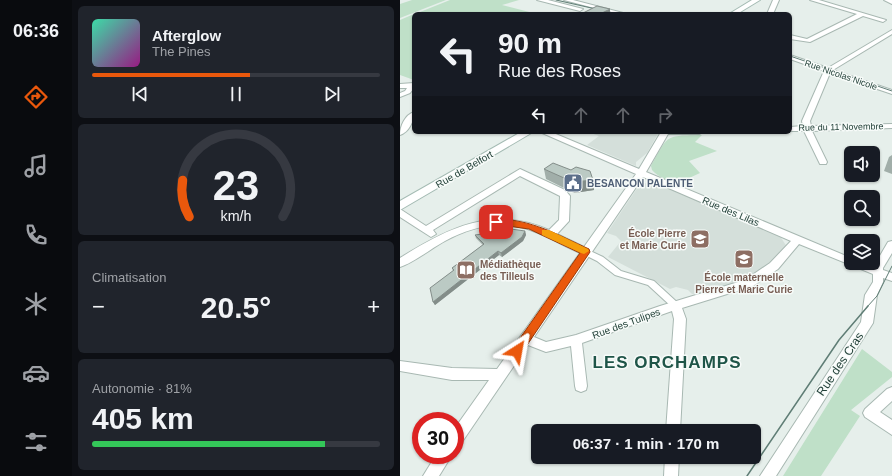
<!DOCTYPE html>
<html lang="fr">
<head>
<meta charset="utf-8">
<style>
  :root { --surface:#171b24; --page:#20242c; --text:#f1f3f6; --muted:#9ea1a6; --line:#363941; --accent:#ea580c }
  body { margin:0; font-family:Arial,sans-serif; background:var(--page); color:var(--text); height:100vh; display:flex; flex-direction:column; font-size:15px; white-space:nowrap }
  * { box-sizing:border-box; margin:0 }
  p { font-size:13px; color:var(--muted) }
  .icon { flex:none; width:22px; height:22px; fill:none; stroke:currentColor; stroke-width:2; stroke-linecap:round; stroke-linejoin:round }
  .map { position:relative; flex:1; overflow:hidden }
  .panel { display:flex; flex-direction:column; gap:6px; padding:6px; background:#0d0f14; width:328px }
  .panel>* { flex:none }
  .hud { position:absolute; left:12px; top:12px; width:380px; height:122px; border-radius:6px; box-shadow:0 1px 3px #0004; background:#171b24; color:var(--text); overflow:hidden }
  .tools { position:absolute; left:444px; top:146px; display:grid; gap:8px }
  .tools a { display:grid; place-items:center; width:36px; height:36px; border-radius:6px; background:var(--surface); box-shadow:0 1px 3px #0004; font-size:20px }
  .speed { position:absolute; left:12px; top:412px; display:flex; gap:8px; font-size:20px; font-weight:700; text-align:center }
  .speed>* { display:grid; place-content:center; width:52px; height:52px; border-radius:50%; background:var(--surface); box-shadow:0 1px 3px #0004; line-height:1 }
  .speed .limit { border:6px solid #d22; background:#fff; color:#111 }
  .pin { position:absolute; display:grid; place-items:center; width:34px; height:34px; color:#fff; margin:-17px; border-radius:8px; box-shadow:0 2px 6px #0006 }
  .me { position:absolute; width:44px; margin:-22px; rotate:34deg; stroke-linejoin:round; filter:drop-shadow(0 0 3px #0008) }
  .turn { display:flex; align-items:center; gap:14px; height:84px; padding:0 20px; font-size:18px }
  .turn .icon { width:52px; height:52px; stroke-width:2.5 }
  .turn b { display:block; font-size:28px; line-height:34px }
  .lanes { display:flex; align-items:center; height:38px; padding:0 20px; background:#0003; justify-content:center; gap:20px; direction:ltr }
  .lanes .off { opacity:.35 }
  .big { font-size:30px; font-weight:800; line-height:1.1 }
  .panel .widget { flex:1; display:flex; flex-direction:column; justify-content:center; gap:6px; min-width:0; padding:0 14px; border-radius:6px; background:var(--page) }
  .panel .dial { align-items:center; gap:0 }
  .dial svg { height:104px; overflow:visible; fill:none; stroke:var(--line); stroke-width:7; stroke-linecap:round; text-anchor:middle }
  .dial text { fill:var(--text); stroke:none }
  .song { display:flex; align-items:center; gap:12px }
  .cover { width:48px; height:48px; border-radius:6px; background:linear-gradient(135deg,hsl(160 70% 55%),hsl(310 70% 35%)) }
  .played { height:4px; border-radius:2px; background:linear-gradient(90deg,var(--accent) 55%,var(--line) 55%) }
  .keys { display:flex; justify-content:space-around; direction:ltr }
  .heat { display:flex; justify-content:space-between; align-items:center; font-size:22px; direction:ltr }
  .charge { height:6px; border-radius:3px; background:linear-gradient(90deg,#34c759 81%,var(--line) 0) }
  .trip { position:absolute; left:131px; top:424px; width:230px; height:40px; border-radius:6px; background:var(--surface); box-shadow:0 1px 3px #0004; font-weight:800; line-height:40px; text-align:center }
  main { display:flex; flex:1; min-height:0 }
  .dock { display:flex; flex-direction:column; width:72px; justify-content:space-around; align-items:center; background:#090b0e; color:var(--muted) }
  .dock .icon { width:28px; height:28px }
  .dock .on { color:var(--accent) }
  .dock b { font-size:18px; color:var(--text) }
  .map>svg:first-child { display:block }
  .built { fill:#d4dfda }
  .green { fill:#bfe0c8 }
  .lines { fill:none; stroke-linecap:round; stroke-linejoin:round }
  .pedestrian-casing { stroke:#a8b8b2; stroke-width:2 }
  .minor-casing { stroke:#a8b8b2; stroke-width:2 }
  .tertiary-casing { stroke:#a8b8b2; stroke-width:2 }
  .secondary-casing { stroke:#a4bbb3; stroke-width:2 }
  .pedestrian { fill:#fff; fill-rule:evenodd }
  .minor { fill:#fff; fill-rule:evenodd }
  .tertiary { fill:#fff; fill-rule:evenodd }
  .secondary { fill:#fff; fill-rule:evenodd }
  .tram-far1 { stroke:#5f7d75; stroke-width:1 }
  .tram { stroke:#5f7d75; stroke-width:1.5 }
  .wall { fill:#a1aea9 }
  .shaded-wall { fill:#838d89 }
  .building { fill:#bbcac4; stroke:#838d89 }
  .route { fill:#ea580c; stroke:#983908 }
  .slow { fill:#f59e0b }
  .labels { text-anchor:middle; stroke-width:3; stroke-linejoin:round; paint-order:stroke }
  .far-street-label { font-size:9px; fill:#24423a; stroke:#f7fbf9 }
  .street-label { font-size:10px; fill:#24423a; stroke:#f7fbf9 }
  .service-label { font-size:10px; font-weight:bold; fill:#4e5e75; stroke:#f7fbf9; text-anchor:start }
  .education-label { font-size:10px; font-weight:bold; fill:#785e54; stroke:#f7fbf9; text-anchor:end }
  .near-street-label { font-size:12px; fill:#24423a; stroke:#f7fbf9 }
  .near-district-label { font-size:17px; font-weight:bold; letter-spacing:1px; fill:#1f5548; stroke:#f7fbf9 }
</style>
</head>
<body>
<main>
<nav class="dock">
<b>06:36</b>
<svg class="icon on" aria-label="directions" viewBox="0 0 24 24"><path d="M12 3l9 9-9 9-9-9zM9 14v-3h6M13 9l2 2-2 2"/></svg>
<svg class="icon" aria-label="music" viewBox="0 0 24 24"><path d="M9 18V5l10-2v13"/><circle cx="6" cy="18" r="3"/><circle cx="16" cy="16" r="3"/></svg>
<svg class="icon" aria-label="phone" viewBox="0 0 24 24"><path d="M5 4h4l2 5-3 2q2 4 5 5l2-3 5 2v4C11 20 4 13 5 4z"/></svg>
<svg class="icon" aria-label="climate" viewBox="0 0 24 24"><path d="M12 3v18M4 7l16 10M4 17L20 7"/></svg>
<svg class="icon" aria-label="car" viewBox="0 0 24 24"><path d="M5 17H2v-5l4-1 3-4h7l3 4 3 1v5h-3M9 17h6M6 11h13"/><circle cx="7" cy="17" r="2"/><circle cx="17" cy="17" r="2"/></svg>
<svg class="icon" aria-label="filters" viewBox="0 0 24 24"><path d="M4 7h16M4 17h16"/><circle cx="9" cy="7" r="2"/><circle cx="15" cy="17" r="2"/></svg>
</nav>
<section class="panel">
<div class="widget">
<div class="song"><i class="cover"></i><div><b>Afterglow</b><p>The Pines</p></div></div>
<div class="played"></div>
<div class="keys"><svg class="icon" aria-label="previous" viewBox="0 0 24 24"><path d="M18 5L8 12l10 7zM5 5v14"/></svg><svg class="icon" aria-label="pause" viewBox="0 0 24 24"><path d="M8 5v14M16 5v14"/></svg><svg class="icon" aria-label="next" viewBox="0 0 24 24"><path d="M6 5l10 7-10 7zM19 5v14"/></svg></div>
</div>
<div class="widget dial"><svg viewBox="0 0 100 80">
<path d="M14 69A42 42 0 1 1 86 69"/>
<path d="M14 69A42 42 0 0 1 9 41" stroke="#ea580c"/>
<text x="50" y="56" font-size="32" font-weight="700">23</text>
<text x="50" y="72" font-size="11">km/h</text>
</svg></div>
<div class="widget"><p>Climatisation</p>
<div class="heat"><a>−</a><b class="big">20.5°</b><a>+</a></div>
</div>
<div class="widget"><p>Autonomie · 81%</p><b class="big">405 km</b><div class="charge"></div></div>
</section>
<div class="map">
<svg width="492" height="476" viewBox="0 0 492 476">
  <rect width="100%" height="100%" fill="#e6efeb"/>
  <g class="built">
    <path d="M188 132H259L247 153 236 162V166L187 145 199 136Z"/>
    <path d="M254 182 380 236 387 247 376 260 347 281 305 293 292 294 288 290 276 287 270 289 208 257 221 241 216 236 207 233 240 184Z"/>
  </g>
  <g class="green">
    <path d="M12 0H46L0 18V4Z"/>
    <path d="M50 0H119L102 5 137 14H15Z"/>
    <path d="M14 14V80L0 75V20Z"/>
    <path d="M302 135 295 142 317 151 289 161 300 173 287 179 291 183C280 189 260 179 252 170L251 166C269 134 264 136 302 135Z"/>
    <path d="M462 349 492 372V377L451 410 460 416 421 476H383Z"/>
  </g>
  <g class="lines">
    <g class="pedestrian-casing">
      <path id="pedestrian" d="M186 249 203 257 221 271 254 281 279 304 281 306 279 308 276 310 273 308 248 285 215 275 197 261 183 254 182 252 183 250Z"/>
    </g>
    <g class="minor-casing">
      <g id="minor">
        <path d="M164 0H173L227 14H217Z"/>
        <path d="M373 0H379L373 14H367Z"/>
        <path d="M410 0H419L486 20 483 22 463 16 410 42 390 39V35L407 39 457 14Z"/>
        <path d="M484 0H492V4Z"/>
        <path d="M492 30V34L433 70 492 90V94L430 73 410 121 411 126 492 124V128L412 131 427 162 426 164H420L404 131H390V127L403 126 402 121 424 71 390 59V55L428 68Z"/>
        <path d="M14 83V88L10 93 0 97V93L5 91 7 88H0V84Z"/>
        <path d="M140 132H151L239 169 261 132H303L299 134H268L246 172 451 258V263H464L474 266 488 242 492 241V253L483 268V270L492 273V281L483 278V282L477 295 473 323 376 476H360L461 322 465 295 473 282V274L399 244 378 269 353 286 282 308 286 319 280 431H266L274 319 272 311 182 343 187 386 186 390 181 392 176 390 175 386 171 346 146 352 128 345 60 445 55 447V428L89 380H52L0 371V361L52 368 97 369 180 253C164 246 149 237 133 231 104 219 72 226 45 241 32 248 13 263 0 267V258C48 228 93 205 149 230L159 220 160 196 120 176 33 230 36 234 31 237 0 217V209L26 226 120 169 165 190 170 196 169 221 157 234 184 247 236 174ZM243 177 391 241 370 263 345 280 260 306 176 335 146 342 134 337Z"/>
        <path d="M492 387V401L480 412 492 420V435L465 417 463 413 465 409 487 389Z"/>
        <path d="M36 455H52L39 476H23Z"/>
        <path d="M265 457H279L278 476H264Z"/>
      </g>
    </g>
    <g class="tertiary-casing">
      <g id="tertiary">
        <path d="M137 0H148L183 9 180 11Z"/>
        <path d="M14 112C14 121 9 132 0 135 0 126 5 115 14 112Z"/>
      </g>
    </g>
    <g class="secondary-casing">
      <g id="secondary">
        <path d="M352 0H360L337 14H329Z"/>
        <path d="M121 132H133L0 210V201Z"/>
      </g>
    </g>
    <use href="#pedestrian" class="pedestrian"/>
    <use href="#minor" class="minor"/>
    <use href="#tertiary" class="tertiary"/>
    <use href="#secondary" class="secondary"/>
    <g class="tram-far1">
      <path d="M156 0 218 14"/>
      <path d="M390 56 492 91"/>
      <path d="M467 307 477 296 492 266"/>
    </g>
    <path class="tram" d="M347 476 439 340 468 306"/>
  </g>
  <g class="wall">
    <path d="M492 155V174L484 171 489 157Z"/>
    <path d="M144 169 194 190 174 193 146 179Z"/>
    <path d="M125 231 126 235 123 241 102 257 99 255 35 305 33 302 53 271 52 268 83 245 76 238 75 235Z"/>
  </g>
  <g class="shaded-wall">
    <path d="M210 9V14H200Z"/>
    <path d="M193 180 194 190 174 193 173 182Z"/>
    <path d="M125 231 126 235 123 241 102 257 101 253Z"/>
    <path d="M98 251 99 255 35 305 33 302Z"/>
  </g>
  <g class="building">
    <path d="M197 6 210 9 200 14H181Z"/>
    <path d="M153 163 171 170 176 167 190 171 193 180 173 182 144 169Z"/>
    <path d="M104 228 125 231 122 237 101 253 98 251 33 302 30 288 54 270 52 268 84 244 75 235 83 234 86 231 94 232Z"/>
  </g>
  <path class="route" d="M96 219C131 219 158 235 189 249L190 252 121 354H113L112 351 113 348 180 253 129 229 93 224V220Z"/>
  <path class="slow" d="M142 230H149L188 249 189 251 184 254 181 253 142 235Z"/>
  <defs>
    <g id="civic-square" transform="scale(1)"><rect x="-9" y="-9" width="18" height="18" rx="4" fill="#5c6f8a" stroke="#f7fbf9"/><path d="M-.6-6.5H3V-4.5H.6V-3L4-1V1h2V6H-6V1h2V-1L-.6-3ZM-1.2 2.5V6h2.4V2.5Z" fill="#fff"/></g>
    <g id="school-square" transform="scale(1)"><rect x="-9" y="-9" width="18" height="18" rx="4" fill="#8d6e63" stroke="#f7fbf9"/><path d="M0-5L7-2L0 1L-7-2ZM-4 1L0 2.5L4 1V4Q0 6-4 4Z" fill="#fff"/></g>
    <g id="library-square" transform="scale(1)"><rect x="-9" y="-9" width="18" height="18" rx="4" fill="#8d6e63" stroke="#f7fbf9"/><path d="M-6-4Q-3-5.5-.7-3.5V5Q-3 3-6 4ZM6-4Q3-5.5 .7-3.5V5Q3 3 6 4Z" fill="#fff"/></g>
  </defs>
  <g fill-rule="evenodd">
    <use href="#civic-square" x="173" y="183"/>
    <use href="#school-square" x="300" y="239"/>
    <use href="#school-square" x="344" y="259"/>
    <use href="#library-square" x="66" y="270"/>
  </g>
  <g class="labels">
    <g class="far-street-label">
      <text transform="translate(441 75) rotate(19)" y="3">Rue Nicolas Nicole</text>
      <text transform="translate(441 127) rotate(-1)" y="3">Rue du 11 Novembre</text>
    </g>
    <g class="street-label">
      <text transform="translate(64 169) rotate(-30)" y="4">Rue de Belfort</text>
      <text transform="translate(331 211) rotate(23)" y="4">Rue des Lilas</text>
      <text transform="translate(226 323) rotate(-20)" y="4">Rue des Tulipes</text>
    </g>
    <g class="service-label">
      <text x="187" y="187">BESANCON PALENTE</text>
    </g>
    <g class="education-label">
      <text x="286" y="237">École Pierre<tspan x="286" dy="12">et Marie Curie</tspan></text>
      <text x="80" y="268" text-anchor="start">Médiathèque<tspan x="80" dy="12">des Tilleuls</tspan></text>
      <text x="344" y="281" text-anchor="middle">École maternelle<tspan x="344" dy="12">Pierre et Marie Curie</tspan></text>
    </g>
    <g class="near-street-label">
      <text transform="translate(440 364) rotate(-56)" y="4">Rue des Cras</text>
    </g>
    <g class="near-district-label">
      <text x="267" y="368">LES ORCHAMPS</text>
    </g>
  </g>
</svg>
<div class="tools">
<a><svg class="icon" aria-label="sound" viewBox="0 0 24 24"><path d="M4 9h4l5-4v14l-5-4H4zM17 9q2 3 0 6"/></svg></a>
<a><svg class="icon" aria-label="search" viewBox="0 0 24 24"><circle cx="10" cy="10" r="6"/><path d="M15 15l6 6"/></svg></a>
<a><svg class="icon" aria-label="layers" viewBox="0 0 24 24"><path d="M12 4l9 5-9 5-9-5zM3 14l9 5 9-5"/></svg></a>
</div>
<div class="speed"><div class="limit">30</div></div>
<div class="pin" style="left:96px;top:222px;background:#d93025"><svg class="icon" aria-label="arrive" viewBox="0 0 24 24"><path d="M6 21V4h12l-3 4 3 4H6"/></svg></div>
<svg class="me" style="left:117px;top:351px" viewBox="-20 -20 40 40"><path d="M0-17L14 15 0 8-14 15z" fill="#ea580c" stroke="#fff" stroke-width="4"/></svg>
<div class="trip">06:37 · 1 min · 170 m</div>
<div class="hud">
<div class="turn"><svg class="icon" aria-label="left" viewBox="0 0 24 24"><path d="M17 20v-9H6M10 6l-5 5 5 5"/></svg><div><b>90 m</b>Rue des Roses</div></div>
<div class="lanes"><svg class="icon" aria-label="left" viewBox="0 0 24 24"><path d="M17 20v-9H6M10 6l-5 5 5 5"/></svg><svg class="icon off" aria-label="ahead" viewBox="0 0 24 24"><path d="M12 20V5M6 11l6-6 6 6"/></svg><svg class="icon off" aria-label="ahead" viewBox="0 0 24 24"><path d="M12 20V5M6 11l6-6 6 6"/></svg><svg class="icon off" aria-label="right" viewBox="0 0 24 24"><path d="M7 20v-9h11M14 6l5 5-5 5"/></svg></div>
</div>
</div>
</main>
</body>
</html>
